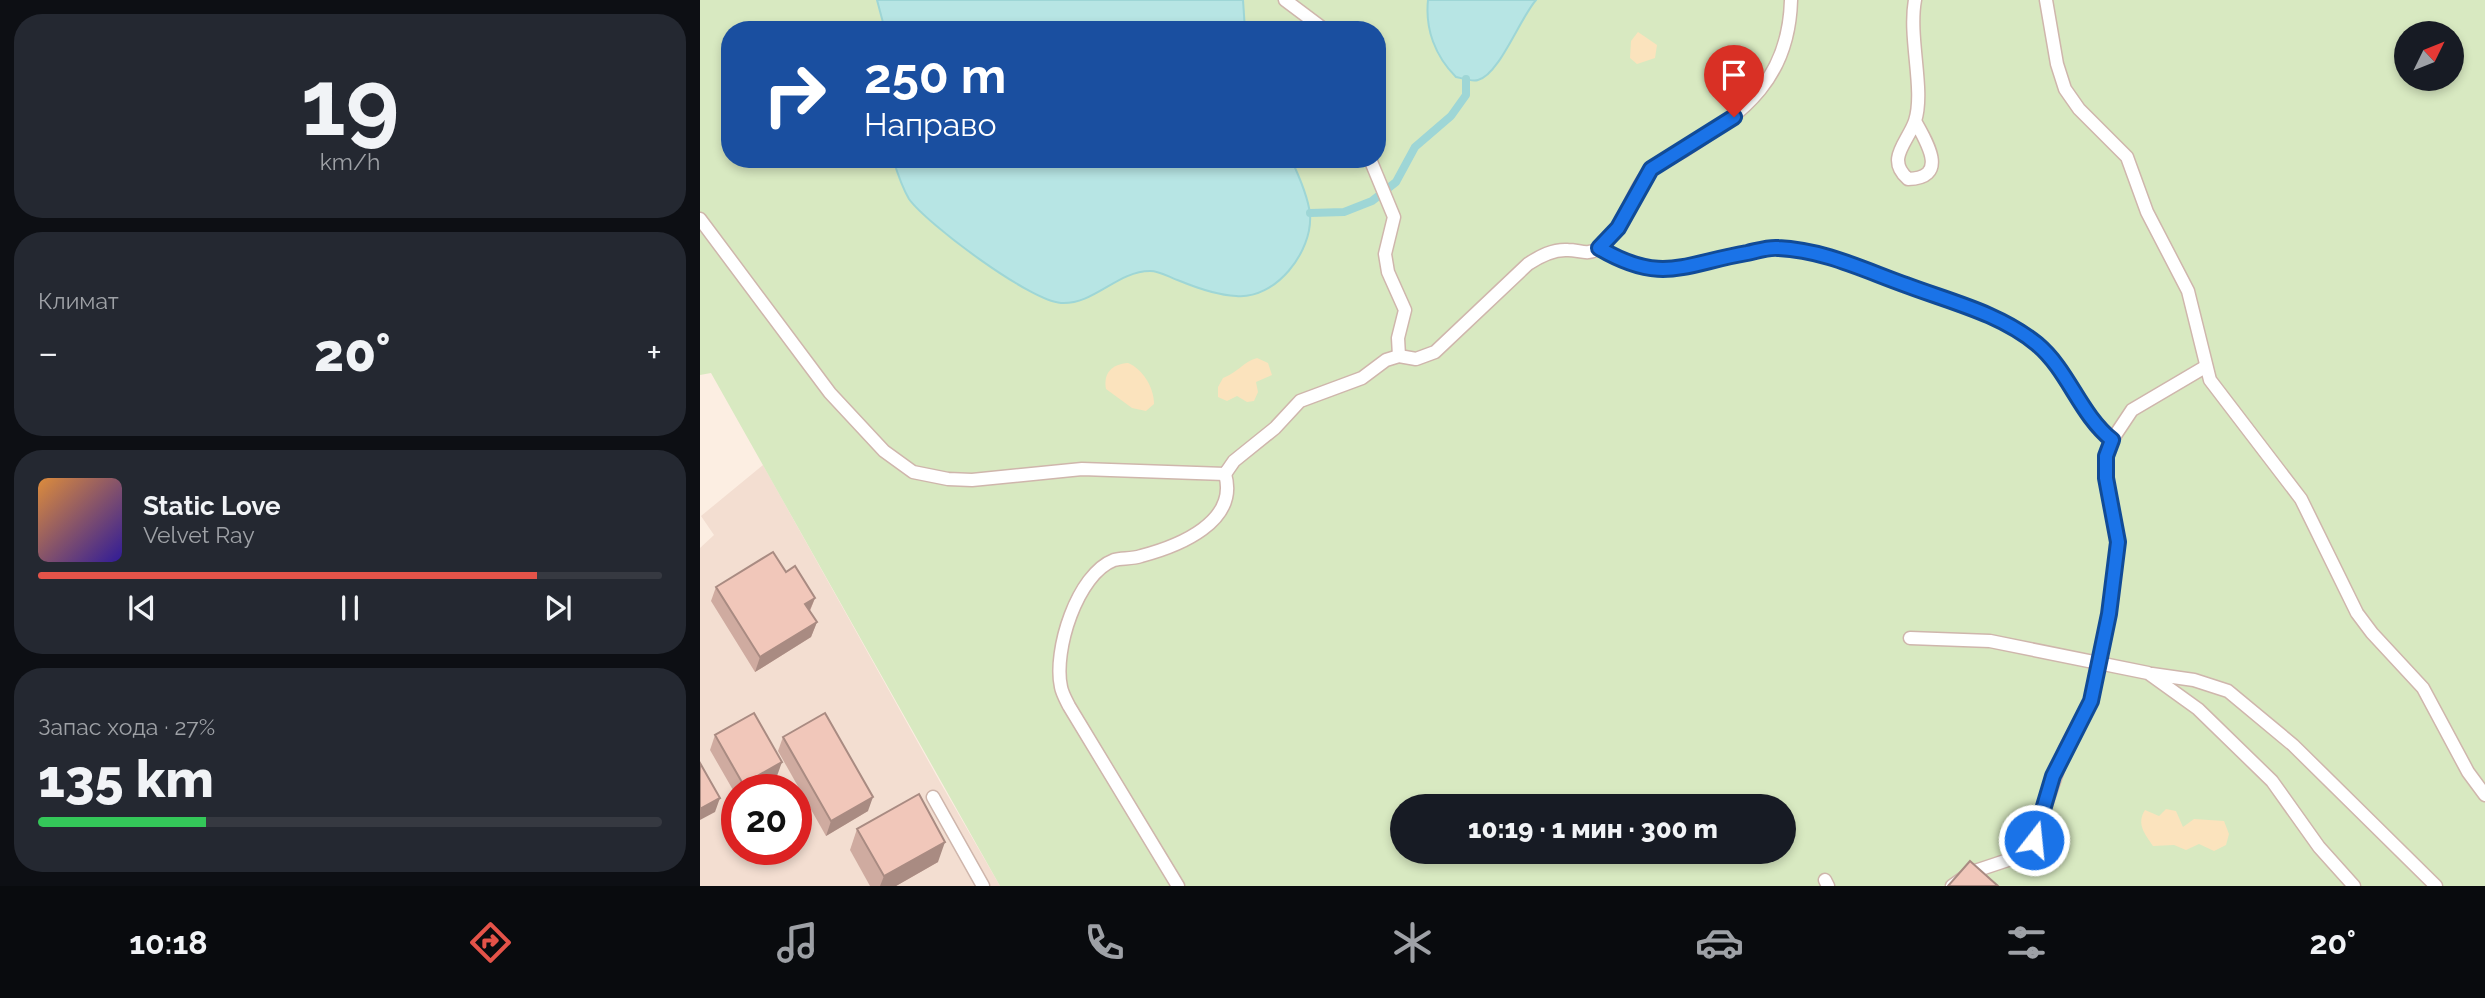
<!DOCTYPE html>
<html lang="ru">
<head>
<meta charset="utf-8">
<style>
  :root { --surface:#171b24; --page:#242831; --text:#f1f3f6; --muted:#9ea1a6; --line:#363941; --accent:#e45349 }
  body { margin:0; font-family:Raleway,sans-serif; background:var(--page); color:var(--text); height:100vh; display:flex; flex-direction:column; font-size:26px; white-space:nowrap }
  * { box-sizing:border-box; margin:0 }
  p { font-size:23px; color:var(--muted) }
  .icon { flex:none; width:38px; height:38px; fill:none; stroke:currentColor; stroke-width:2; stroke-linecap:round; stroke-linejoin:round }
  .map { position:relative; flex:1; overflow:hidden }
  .side { display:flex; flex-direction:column; gap:14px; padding:14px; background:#0d0f14; width:700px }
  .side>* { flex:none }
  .hud { position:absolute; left:21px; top:21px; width:665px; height:147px; border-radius:28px; box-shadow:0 4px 10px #0003; background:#1a4fa0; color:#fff; overflow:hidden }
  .needle { width:46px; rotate:47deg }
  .fabs { position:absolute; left:1694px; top:21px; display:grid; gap:14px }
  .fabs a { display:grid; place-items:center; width:70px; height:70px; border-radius:50%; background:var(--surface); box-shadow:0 4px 10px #0003; font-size:35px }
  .speed { position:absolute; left:21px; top:774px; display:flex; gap:14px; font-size:35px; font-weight:700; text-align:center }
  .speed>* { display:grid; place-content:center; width:91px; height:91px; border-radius:50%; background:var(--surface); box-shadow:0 4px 10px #0003; line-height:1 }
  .speed .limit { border:10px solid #d22; background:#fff; color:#111 }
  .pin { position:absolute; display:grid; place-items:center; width:60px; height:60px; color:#fff; margin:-72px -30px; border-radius:50% 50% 50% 0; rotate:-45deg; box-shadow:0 0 7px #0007 }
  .pin .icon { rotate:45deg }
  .me { position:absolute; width:77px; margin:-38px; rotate:16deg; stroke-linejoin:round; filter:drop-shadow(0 0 5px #0008) }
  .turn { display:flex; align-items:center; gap:24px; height:147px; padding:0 28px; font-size:32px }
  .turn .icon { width:91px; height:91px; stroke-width:2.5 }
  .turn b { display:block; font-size:49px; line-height:60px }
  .big { font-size:52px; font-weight:800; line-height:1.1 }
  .side .card { flex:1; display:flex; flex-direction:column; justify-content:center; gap:10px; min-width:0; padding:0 24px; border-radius:28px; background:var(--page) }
  .side .dial { align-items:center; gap:0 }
  .dial b { font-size:91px; line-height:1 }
  .song { display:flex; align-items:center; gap:21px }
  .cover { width:84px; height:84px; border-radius:10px; background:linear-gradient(135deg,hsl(30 70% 55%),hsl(250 70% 35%)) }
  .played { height:7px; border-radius:4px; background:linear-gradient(90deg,var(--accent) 80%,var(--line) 80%) }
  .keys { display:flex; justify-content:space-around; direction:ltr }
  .heat { display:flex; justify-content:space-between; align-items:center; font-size:38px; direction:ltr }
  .charge { height:10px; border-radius:5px; background:linear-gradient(90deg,#34c759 27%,var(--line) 0) }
  .trip { position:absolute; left:690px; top:794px; width:406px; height:70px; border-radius:35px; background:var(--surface); box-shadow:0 4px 10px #0003; font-weight:800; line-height:70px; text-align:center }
  .tab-bar { display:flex; height:112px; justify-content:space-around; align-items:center; background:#090b0e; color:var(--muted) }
  .tab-bar .icon { width:49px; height:49px }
  .tab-bar .selected { color:var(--accent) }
  .tab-bar b { font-size:32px; color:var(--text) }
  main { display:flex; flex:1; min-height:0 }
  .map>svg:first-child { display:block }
  .residential { fill:#f3ded1; fill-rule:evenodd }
  .green { fill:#d8e9c1; fill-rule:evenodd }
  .sand { fill:#fbe3bd }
  .water { fill:#b7e5e4; stroke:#9ed6d6; stroke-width:2 }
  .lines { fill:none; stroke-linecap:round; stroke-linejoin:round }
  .stream { stroke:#9ed6d6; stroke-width:8 }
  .lane-casing { stroke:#cfb6ac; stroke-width:15 }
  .lane { stroke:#fff; stroke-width:12 }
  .wall { fill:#cfaba0 }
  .shaded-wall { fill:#a98b82 }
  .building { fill:#f1c7ba; stroke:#a98b82; stroke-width:2 }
  .route-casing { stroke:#114b97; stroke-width:18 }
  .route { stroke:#1a73e8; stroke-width:12 }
</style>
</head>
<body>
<main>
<section class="side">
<div class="card dial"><b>19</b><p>km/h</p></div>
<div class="card"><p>Климат</p>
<div class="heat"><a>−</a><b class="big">20°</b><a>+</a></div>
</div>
<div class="card">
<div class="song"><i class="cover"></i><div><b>Static Love</b><p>Velvet Ray</p></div></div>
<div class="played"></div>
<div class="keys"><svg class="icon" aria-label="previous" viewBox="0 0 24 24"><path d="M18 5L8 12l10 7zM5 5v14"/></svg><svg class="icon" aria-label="pause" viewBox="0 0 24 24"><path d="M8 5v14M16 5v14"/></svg><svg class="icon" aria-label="next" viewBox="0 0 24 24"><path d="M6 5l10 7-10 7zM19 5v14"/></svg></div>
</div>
<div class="card"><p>Запас хода · 27%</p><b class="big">135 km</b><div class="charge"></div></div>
</section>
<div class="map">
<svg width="1785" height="886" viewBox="0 0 1785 886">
  <rect width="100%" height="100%" fill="#fceee2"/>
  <path class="residential" d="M63 465 240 782 300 886H0V548L14 535 1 516ZM37 789H96V849H37Z"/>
  <path class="green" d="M0 0H1785V886H300L11 373 0 375ZM30 30H677V159H30ZM1706 33H1752V79H1706ZM702 807H1083V852H702Z"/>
  <g class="sand">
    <path d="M938 32 957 45 955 58 937 64 930 58 931 41Z"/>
    <path d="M557 358 568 363 572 375 556 382 558 392 554 401 547 402 537 396 527 401 518 397V387L523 378C537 373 543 362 557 358Z"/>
    <path d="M428 363C443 369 454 388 454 404L446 411 432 408 406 389C403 373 412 364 428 363Z"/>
    <path d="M1466 809 1476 811 1483 827 1494 819 1524 821 1529 834 1526 845 1514 851 1499 844 1486 850 1474 845 1453 846C1445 834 1436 824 1445 810L1459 816Z"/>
  </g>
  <g class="water">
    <path d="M177 0H543L545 30H185Z"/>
    <path d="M728 0H836C820 18 799 75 778 80 772 82 762 78 756 77 735 56 725 29 728 0Z"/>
    <path d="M193 159H591C599 176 608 196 610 214 613 252 575 300 536 296 518 295 497 288 480 281 470 278 461 271 450 271 417 271 394 305 361 303 330 301 227 224 209 199 202 187 197 172 193 159Z"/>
  </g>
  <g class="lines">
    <path class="stream" d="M610 213 644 212 672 201 696 182 715 147 751 116 766 95V79"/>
    <g class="lane-casing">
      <g id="lane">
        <path d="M585 0 625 30"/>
        <path d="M1346 0 1357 64 1365 89 1379 109 1427 157 1447 212 1488 291 1510 380 1601 499 1657 613 1672 633 1723 688 1768 772 1785 795"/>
        <path d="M1215 121C1226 141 1250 178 1208 179 1185 159 1208 142 1215 121 1225 90 1208 38 1215 0"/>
        <path d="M670 159 694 217 685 254 688 272 705 310 698 338 699 356"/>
        <path d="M0 219 130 393 184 451 213 472 248 479 272 480 382 469 525 474 534 461 575 428 600 401 662 378 686 360 699 356 716 359 735 352 828 264C840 256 853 249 868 250 880 250 888 256 899 248 926 230 931 186 953 169 962 161 975 156 985 150 1046 111 1089 78 1091 0"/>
        <path d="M899 248C962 285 982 264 1047 253 1057 251 1068 247 1079 248 1124 251 1164 270 1206 285 1251 302 1299 313 1337 344 1369 371 1379 413 1412 440"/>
        <path d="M1210 638 1290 641 1448 673 1498 709 1572 781 1619 847 1654 886"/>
        <path d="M1452 674 1494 680 1528 691 1593 745 1736 886"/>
        <path d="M233 797 283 886"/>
        <path d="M1125 880 1128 886"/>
        <path d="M478 886 369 706C366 700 362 693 361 687 353 651 377 574 414 560 422 558 432 559 441 556 479 546 539 522 525 474"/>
        <path d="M1252 886 1272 872 1326 854 1334 840 1365 749 1391 701 1409 614 1418 542 1406 478V456L1412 440 1432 410 1505 367"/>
      </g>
    </g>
    <use href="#lane" class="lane"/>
  </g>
  <g class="wall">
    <path d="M86 572 115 598 110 611 117 622 111 637 55 672 11 601 16 587Z"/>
    <path d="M15 735 77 776 53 789H37V797L10 750Z"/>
    <path d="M83 737 168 811 126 836 78 751Z"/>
    <path d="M157 829 238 862 196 886H170L150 850Z"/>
  </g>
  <g class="shaded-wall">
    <path d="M115 598 109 612 105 604Z"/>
    <path d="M117 622 111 637 55 672 60 657Z"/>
    <path d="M82 762 77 776 53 789H41L43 784Z"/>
    <path d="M173 797 168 811 126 836 131 821Z"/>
    <path d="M20 798 15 812 0 820V809Z"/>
    <path d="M245 842 238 862 196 886H180L184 876Z"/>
  </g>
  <g class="building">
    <path d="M73 552 86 572 95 566 115 598 105 604 117 622 60 657 16 587Z"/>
    <path d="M54 713 82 762 43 784 15 735Z"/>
    <path d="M125 713 173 797 131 821 83 737Z"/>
    <path d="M0 763 20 798 0 809Z"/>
    <path d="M219 794 245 842 184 876 157 829Z"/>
    <path d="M1270 861 1298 886H1248Z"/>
  </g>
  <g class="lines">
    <g class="route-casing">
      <path id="route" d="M1034 117 951 169 918 228 899 248C962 285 983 264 1047 253 1057 251 1068 247 1078 248 1124 250 1164 270 1206 285 1251 302 1299 313 1337 344 1369 371 1379 413 1412 440L1406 456V478L1418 542 1409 614 1391 701 1353 776 1334 840"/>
    </g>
    <use href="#route" class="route"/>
  </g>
</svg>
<div class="fabs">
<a><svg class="needle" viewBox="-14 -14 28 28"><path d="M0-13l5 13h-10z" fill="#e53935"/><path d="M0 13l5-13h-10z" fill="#9ea1a6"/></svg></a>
</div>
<div class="speed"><div class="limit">20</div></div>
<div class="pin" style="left:1034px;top:117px;background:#d93025"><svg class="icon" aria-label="arrive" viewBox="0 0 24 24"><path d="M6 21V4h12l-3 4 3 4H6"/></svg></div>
<svg class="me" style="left:1334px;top:840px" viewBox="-20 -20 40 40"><circle r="17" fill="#1a73e8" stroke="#fff" stroke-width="3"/><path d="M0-11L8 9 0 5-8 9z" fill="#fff"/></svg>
<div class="trip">10:19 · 1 мин · 300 m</div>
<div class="hud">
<div class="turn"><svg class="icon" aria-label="right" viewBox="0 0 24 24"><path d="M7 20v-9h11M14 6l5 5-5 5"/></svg><div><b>250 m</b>Направо</div></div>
</div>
</div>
</main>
<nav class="tab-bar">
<b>10:18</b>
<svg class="icon selected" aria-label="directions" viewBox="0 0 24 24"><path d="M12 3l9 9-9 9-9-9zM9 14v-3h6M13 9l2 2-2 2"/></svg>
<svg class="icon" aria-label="music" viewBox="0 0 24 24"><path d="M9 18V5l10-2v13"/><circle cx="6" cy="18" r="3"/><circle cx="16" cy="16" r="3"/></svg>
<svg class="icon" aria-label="phone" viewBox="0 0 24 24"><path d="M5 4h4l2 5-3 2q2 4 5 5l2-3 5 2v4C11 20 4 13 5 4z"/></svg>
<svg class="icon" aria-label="climate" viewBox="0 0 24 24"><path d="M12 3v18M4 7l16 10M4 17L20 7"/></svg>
<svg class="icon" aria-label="car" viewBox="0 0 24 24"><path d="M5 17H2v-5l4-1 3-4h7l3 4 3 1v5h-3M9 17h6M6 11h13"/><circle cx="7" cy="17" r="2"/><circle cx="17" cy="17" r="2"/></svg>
<svg class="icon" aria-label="filters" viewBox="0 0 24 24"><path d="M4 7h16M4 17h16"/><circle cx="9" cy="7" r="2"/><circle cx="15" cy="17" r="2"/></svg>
<b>20°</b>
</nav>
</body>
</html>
